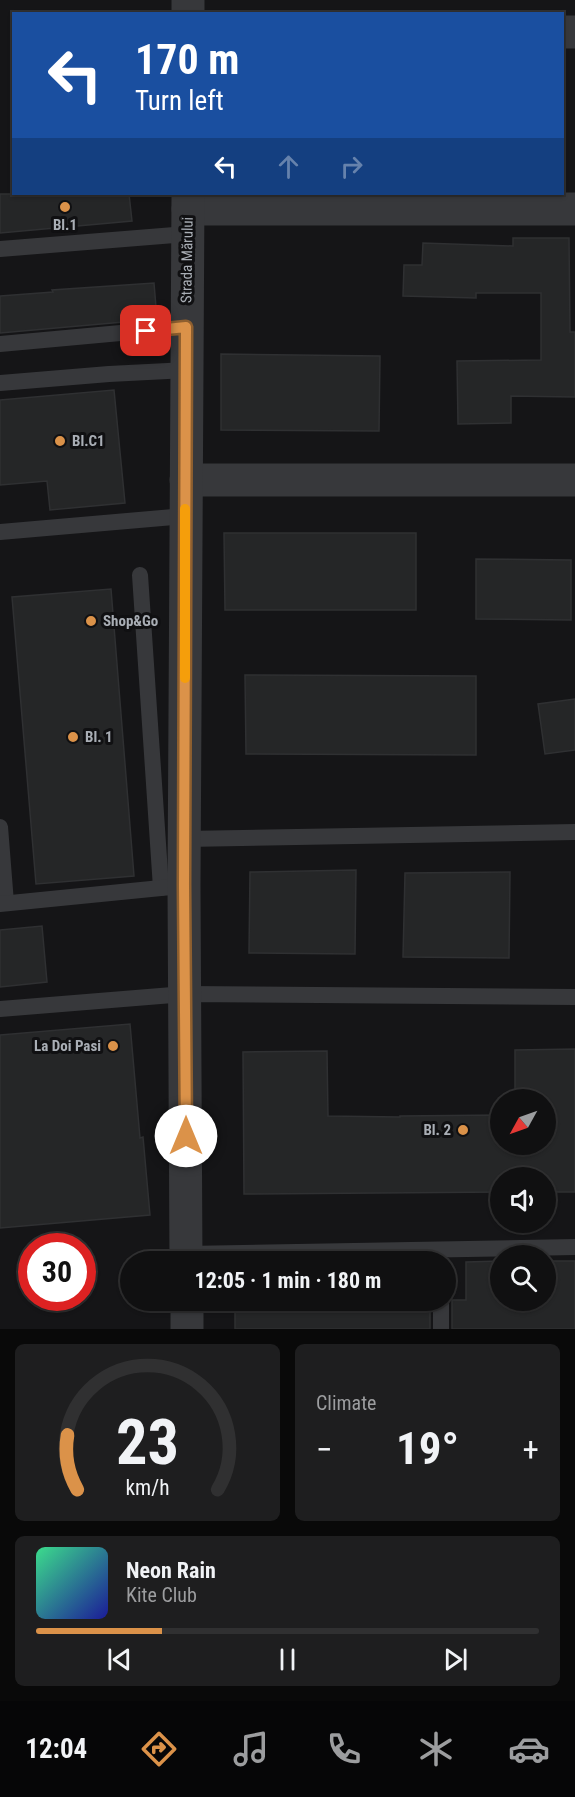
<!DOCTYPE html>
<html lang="en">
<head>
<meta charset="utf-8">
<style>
  :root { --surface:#101011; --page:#1e1e1f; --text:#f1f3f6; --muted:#9c9d9f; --line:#303031; --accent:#db9249 }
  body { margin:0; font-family:"Roboto Condensed",sans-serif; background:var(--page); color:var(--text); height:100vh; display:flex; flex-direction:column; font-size:22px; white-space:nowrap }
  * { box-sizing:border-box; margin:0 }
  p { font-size:20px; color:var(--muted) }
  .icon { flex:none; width:33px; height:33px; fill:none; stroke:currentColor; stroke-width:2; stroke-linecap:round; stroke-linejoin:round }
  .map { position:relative; height:1329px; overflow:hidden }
  .sheet { display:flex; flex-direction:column; gap:15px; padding:15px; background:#090909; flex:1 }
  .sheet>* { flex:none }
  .top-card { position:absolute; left:12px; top:12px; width:552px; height:183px; border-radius:0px; box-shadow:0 2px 4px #0004,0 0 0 2px var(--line); background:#1a4fa0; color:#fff; overflow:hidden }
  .needle { width:39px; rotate:230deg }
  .buttons { position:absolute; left:490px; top:1089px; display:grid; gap:12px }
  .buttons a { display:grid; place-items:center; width:66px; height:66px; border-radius:50%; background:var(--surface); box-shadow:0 2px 4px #0004,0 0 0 2px var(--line); font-size:30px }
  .speed { position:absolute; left:18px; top:1233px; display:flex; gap:12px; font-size:30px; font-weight:700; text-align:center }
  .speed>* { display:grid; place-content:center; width:78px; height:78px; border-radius:50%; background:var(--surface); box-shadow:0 2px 4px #0004,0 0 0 2px var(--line); line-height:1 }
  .speed .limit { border:9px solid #d22; background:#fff; color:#111 }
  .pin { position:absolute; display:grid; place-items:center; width:51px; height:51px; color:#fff; margin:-26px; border-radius:12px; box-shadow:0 3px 9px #0006 }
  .me { position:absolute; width:66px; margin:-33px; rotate:0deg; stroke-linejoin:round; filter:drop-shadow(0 0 4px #0008) }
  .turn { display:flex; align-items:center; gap:21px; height:126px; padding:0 24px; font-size:27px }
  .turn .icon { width:78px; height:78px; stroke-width:2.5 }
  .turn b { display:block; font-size:42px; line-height:51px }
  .lanes { display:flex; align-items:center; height:57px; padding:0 24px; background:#0003; justify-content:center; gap:30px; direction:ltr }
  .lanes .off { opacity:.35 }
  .big { font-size:45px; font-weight:700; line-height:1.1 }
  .sheet .widget { flex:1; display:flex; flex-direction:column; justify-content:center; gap:9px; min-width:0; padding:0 21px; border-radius:9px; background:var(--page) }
  .sheet .dial { align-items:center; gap:0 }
  .dial svg { height:156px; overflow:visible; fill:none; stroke:var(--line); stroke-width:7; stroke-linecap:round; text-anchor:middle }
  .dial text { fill:var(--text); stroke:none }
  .song { display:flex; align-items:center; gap:18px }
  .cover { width:72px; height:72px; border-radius:9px; background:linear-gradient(135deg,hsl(150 70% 55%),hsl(240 70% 35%)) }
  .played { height:6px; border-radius:3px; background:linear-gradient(90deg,var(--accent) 25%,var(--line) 25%) }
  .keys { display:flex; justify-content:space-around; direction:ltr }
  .heat { display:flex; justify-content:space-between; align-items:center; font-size:33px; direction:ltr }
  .sheet .tiles { flex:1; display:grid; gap:15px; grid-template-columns:1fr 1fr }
  .widget:last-child { grid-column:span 2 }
  .trip { position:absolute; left:120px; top:1251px; width:336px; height:60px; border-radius:30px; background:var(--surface); box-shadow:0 2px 4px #0004,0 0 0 2px var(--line); font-weight:700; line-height:60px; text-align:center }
  .tabs { display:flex; height:96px; justify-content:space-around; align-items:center; background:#060607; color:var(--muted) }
  .tabs .icon { width:42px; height:42px }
  .tabs .selected { color:var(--accent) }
  .tabs b { font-size:27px; color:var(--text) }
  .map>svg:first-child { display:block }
  .building { fill:#252627; stroke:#2f3032; stroke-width:1.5 }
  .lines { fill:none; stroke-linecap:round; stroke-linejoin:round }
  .lane { stroke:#37383b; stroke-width:16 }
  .street { stroke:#37383b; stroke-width:33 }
  .route-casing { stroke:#8e5f2f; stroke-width:15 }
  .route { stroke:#db9249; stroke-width:10 }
  .slow { stroke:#f59e0b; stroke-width:10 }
  .poi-dot { fill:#db9249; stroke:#101012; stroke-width:2 }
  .labels { text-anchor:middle; stroke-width:6; stroke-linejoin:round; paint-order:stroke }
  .poi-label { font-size:15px; font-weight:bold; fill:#a9aeb5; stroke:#101012; text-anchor:start }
  .street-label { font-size:15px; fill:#a9aeb5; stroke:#101012 }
</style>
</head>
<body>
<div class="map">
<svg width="575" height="1329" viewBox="0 0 575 1329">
  <rect width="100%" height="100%" fill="#151517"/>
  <g class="building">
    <path d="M0 194H129L132 221 0 233Z"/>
    <path d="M513 238H569L570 332H575V397L511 396V423L458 424 457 361 541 360V293H476V298L403 296 404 265H422L423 243 513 246Z"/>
    <path d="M154 283 157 319 0 333V296L53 292 52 290Z"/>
    <path d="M221 354 380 356 379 431 221 430Z"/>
    <path d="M114 390 125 503 50 510 47 481 0 485V400Z"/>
    <path d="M224 533H416V610H225Z"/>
    <path d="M476 559 571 560V620L476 619Z"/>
    <path d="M111 589 134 876 36 884 12 597Z"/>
    <path d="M245 675 476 676V755L246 754Z"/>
    <path d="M575 699V750L545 754 538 704Z"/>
    <path d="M356 870 355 954 249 953 250 872Z"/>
    <path d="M510 872 509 958 403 957 405 873Z"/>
    <path d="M42 926 47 982 0 987V930Z"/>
    <path d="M130 1024 140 1138 143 1137 150 1215 0 1228V1035Z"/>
    <path d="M575 1049V1192H546V1178H501V1192L244 1194 243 1052 327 1051 328 1116 400 1117V1116L501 1115V1144H546V1100H515V1050Z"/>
    <path d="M501 1261V1300H546V1261H575V1329H452V1300H466V1262Z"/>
    <rect x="235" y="1300" width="195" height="29"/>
  </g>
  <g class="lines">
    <g class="lane">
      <path d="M0 249 187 234"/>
      <path d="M0 344 186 327"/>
      <path d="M0 383 109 374 187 370"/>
      <path d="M0 532 185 516"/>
      <path d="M140 575 161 888"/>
      <path d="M0 827 6 903"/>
      <path d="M185 839 575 832"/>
      <path d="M0 904 171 887"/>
      <path d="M0 1009 185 994 575 997"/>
      <path d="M186 1254 575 1247"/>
      <path d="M441 1300V1329"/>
    </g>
    <g class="street">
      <path d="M188 0V14"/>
      <path d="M562 32H575"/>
      <path d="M188 209H575"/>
      <path d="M186 480H575"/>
      <path d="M186 1262 184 885 188 194"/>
      <path d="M187 1300V1329"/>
    </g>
  </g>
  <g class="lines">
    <g class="route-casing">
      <path id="route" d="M146 331 186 327 184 885 186 1136"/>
    </g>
    <use href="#route" class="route"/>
    <path class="slow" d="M185 678V509"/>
  </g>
  <g class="poi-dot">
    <circle cx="65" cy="207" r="6"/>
    <circle cx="60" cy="441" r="6"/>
    <circle cx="91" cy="621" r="6"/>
    <circle cx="73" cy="737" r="6"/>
    <circle cx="113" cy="1046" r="6"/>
    <circle cx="463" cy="1130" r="6"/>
  </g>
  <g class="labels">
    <g class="poi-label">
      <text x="65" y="230" text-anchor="middle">Bl.1</text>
      <text x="72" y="446">Bl.C1</text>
      <text x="103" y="626">Shop&amp;Go</text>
      <text x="85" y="742">Bl. 1</text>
      <text x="101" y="1051" text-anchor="end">La Doi Pasi</text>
      <text x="451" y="1135" text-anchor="end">Bl. 2</text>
    </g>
    <g class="street-label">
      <text transform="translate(187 260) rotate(-89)" y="5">Strada Mărului</text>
    </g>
  </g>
</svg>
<div class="buttons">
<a><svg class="needle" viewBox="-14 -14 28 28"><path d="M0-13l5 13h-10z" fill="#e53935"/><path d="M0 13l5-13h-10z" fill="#9c9d9f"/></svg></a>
<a><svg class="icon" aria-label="sound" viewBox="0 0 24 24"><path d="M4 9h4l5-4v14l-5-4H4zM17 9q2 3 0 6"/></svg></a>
<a><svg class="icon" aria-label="search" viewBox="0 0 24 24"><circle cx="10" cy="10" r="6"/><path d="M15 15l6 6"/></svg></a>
</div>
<div class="speed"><div class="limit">30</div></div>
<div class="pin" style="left:146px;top:331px;background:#d93025"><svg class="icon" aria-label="arrive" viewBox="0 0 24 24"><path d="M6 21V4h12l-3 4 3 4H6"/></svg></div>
<svg class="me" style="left:186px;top:1136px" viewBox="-20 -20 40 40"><circle r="19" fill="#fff"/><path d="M0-13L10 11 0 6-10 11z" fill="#db9249"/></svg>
<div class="trip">12:05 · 1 min · 180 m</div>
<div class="top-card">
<div class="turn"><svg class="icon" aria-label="left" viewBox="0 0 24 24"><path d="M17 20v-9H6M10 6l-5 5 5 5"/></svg><div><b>170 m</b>Turn left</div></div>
<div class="lanes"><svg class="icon" aria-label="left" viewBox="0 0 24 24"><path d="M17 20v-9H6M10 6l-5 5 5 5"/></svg><svg class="icon off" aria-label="ahead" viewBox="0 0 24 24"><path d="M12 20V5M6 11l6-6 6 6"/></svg><svg class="icon off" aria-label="right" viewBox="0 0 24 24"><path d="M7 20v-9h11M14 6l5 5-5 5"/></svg></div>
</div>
</div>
<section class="sheet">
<div class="tiles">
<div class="widget dial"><svg viewBox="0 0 100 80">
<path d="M14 69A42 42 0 1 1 86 69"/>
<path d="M14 69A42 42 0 0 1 9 41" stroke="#db9249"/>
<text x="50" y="56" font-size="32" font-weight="700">23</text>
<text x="50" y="72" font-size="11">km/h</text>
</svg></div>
<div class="widget"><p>Climate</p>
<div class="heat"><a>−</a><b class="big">19°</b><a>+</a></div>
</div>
<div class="widget">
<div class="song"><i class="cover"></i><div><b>Neon Rain</b><p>Kite Club</p></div></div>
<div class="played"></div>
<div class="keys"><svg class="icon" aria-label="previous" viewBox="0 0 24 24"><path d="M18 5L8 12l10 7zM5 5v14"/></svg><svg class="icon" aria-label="pause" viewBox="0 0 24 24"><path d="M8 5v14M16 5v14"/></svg><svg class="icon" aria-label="next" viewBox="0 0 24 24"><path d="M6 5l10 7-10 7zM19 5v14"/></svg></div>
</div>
</div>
</section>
<nav class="tabs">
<b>12:04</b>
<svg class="icon selected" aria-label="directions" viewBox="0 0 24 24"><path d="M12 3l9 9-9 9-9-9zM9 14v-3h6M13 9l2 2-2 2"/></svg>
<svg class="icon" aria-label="music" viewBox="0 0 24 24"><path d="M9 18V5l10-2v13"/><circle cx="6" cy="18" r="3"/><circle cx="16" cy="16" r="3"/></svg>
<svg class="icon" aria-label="phone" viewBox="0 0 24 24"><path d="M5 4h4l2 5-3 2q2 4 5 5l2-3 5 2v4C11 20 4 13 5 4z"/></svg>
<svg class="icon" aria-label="climate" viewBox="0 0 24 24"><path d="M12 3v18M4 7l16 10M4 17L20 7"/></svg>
<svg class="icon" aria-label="car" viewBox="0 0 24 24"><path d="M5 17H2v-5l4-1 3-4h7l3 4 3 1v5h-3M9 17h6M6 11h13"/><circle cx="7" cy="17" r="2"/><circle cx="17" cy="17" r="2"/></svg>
</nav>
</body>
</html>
